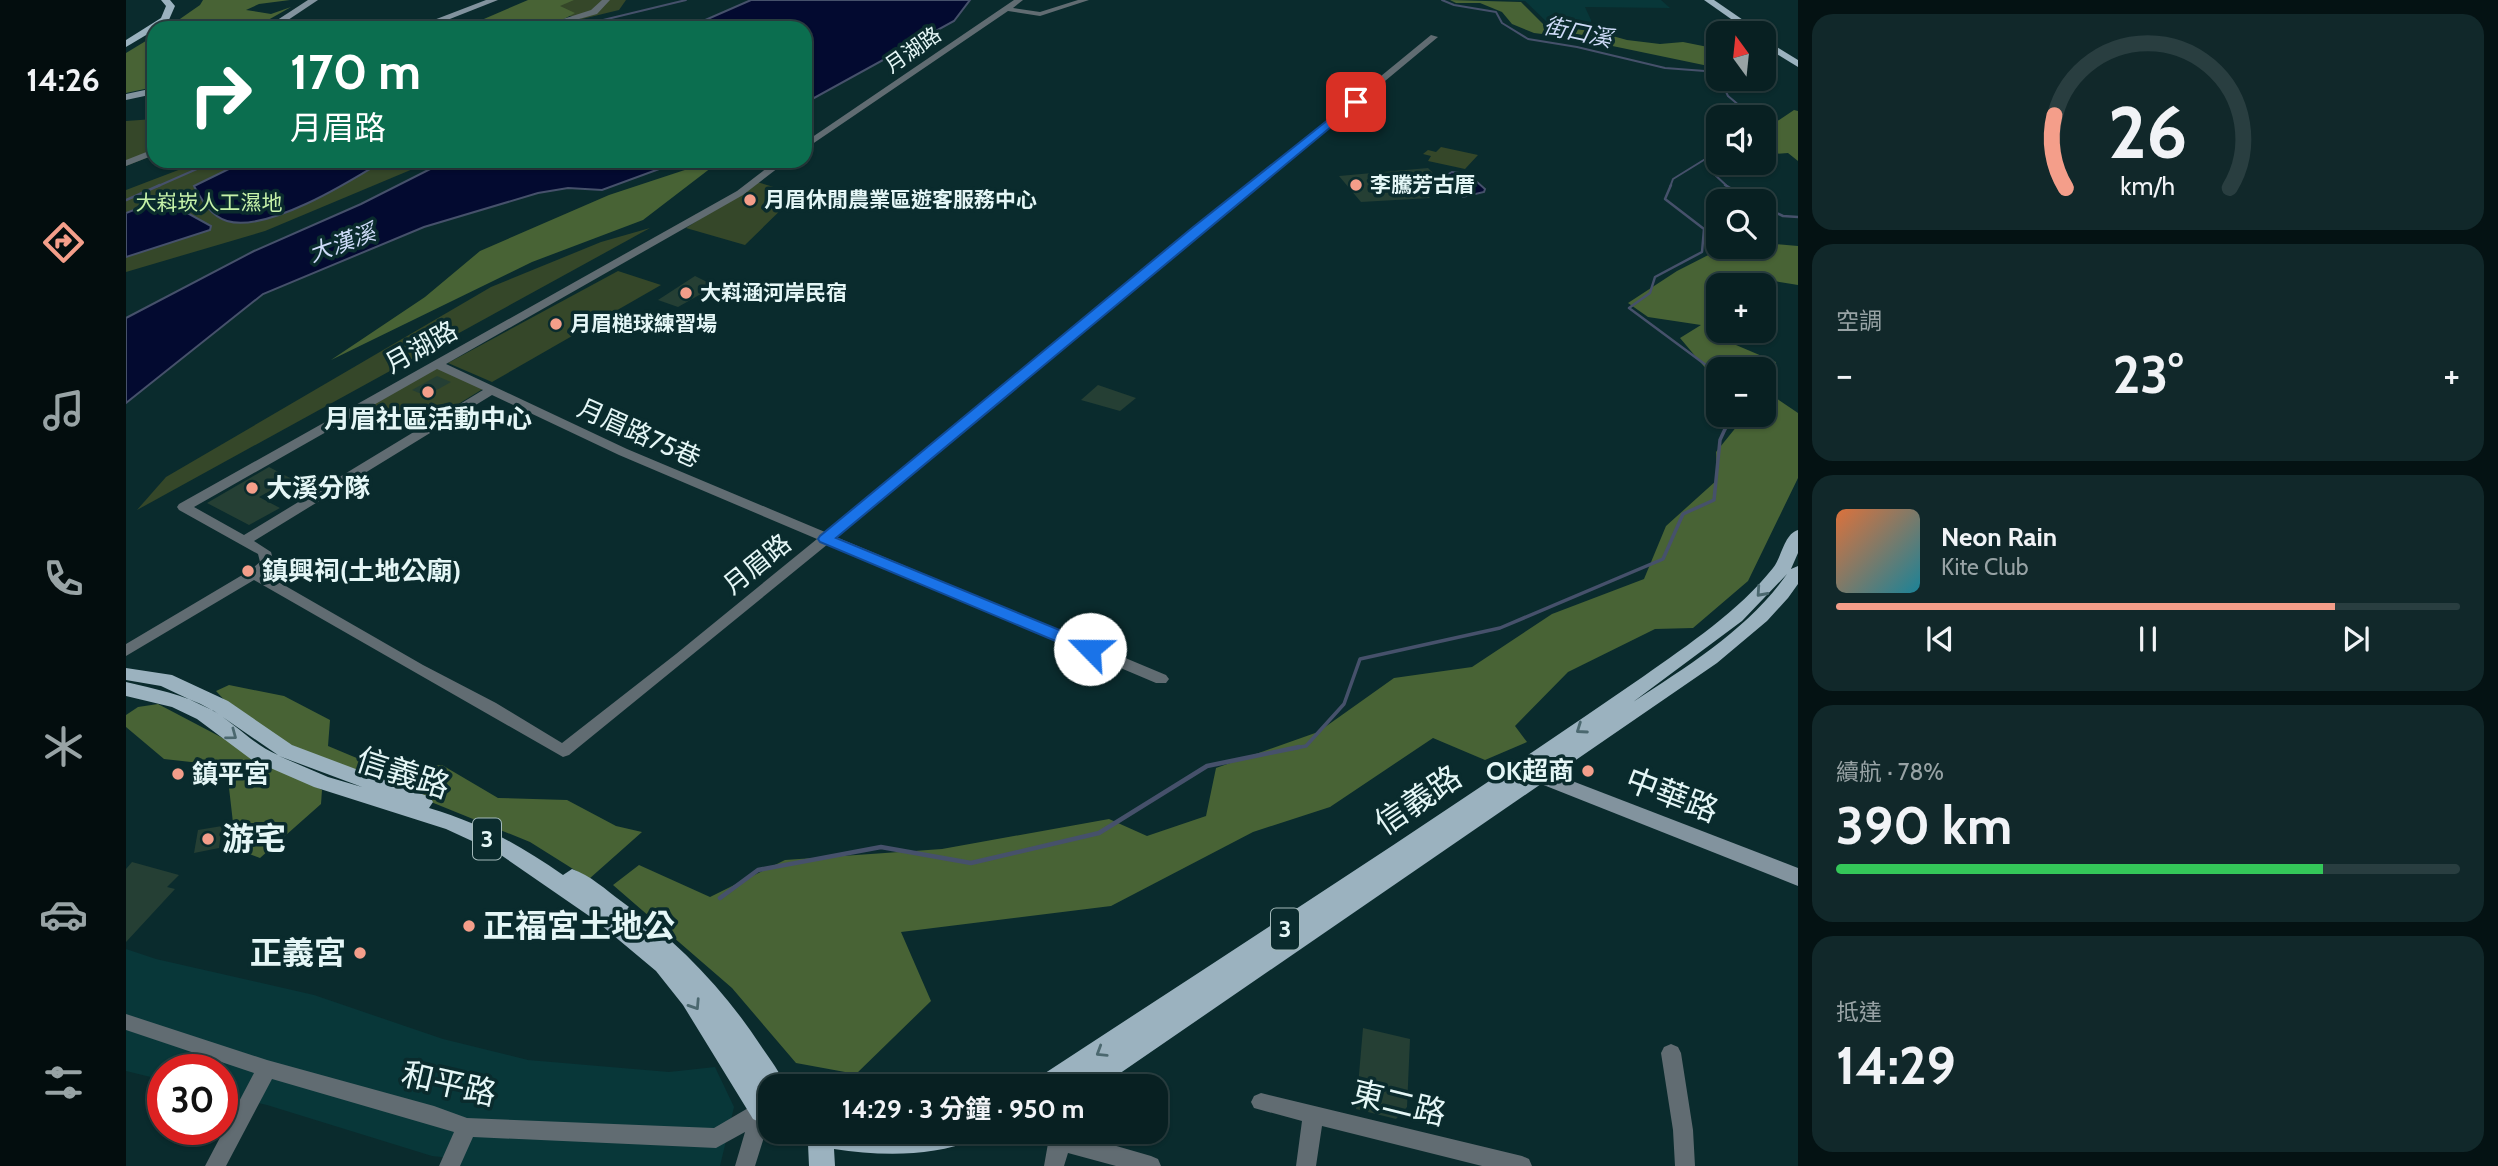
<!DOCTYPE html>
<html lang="zh-TW">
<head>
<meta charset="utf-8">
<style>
  :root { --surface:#082022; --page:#11282a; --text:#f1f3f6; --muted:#98a3a5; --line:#293e40; --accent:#f49e8a }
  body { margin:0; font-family:Cabin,"Noto Sans TC",sans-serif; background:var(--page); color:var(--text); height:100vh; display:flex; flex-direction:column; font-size:26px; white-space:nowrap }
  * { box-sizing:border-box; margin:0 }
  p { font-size:23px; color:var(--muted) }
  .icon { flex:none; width:38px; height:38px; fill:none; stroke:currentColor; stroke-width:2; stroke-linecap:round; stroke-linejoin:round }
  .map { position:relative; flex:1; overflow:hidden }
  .sheet { display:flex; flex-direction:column; gap:14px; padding:14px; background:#041213; width:700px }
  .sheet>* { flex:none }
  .guide { position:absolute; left:21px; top:21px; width:665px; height:147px; border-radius:21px; box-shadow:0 2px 5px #0004,0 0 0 2px var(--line); background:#0b6e4f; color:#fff; overflow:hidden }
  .needle { width:46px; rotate:345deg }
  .tools { position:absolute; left:1580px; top:21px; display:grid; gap:14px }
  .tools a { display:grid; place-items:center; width:70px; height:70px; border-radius:14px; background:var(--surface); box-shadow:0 2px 5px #0004,0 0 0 2px var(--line); font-size:35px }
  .speed { position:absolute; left:21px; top:1054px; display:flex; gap:14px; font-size:35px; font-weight:700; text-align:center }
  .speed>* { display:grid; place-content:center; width:91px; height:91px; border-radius:50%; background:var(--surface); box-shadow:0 2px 5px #0004,0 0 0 2px var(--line); line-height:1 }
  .speed .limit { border:10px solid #d22; background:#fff; color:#111 }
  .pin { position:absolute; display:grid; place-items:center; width:60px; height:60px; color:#fff; margin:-30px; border-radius:14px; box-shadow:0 4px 10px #0006 }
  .me { position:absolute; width:77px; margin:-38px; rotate:293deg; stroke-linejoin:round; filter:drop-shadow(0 0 5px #0008) }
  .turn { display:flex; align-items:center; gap:24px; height:147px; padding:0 28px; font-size:32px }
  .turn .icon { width:91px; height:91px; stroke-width:2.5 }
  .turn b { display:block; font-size:49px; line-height:60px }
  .big { font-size:52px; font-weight:700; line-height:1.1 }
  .sheet .card { flex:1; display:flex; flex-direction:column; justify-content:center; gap:10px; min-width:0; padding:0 24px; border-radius:21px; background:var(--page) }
  .sheet .dial { align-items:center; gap:0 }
  .dial svg { height:182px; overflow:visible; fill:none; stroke:var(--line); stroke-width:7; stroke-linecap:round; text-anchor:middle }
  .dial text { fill:var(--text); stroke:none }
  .song { display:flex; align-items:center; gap:21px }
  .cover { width:84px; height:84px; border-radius:10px; background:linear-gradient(135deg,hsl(20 70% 55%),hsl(190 70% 35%)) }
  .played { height:7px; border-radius:4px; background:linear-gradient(90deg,var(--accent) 80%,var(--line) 80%) }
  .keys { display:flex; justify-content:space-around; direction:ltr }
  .heat { display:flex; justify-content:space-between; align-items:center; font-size:38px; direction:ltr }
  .charge { height:10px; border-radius:5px; background:linear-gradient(90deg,#34c759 78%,var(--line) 0) }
  .trip { position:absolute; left:632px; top:1074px; width:410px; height:70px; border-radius:21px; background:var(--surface); box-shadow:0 2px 5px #0004,0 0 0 2px var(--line); font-weight:700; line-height:70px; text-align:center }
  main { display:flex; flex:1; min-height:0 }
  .dock { display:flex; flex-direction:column; width:126px; justify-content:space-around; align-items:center; background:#030d0e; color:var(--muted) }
  .dock .icon { width:49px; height:49px }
  .dock .selected { color:var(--accent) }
  .dock b { font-size:32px; color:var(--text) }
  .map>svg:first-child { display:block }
  .built { fill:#083739 }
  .green { fill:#354729 }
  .forest { fill:#486335 }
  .water { fill:#030a30; stroke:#46516b; stroke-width:2 }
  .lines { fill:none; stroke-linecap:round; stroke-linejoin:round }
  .stream-far3 { stroke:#46516b; stroke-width:2 }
  .stream-far2 { stroke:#46516b; stroke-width:2.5 }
  .stream-far1 { stroke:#46516b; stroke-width:3.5 }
  .stream { stroke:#46516b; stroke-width:4.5 }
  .building { fill:#253f34 }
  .street { fill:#616c72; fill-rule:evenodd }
  .secondary { fill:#82939e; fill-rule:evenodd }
  .primary { fill:#9bb2bf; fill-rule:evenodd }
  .oneway { stroke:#4b686f }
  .route { fill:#1a73e8; stroke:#114b97; stroke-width:2 }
  .poi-dot { fill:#f49e8a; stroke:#0a2b2d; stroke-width:2.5 }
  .labels { text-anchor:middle; stroke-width:7; stroke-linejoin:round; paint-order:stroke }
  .far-street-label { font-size:21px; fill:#e4f6f6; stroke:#0a2b2d }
  .far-poi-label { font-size:21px; font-weight:bold; fill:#e4f6f6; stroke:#0a2b2d; text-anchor:start }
  .far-park-label { font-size:21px; fill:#c6f2a9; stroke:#0a2b2d }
  .far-water-label { font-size:23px; font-style:italic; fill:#cedbf8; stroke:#0a2b2d }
  .shield { fill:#0a2b2d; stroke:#a3b9ba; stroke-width:2 }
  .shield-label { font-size:24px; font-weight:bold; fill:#e4f6f6 }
  .street-label { font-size:26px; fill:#e4f6f6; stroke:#0a2b2d }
  .poi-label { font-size:26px; font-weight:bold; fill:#e4f6f6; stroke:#0a2b2d; text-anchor:start }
  .near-street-label { font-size:32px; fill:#e4f6f6; stroke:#0a2b2d }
  .near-poi-label { font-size:32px; font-weight:bold; fill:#e4f6f6; stroke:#0a2b2d; text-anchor:start }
</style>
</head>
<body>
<main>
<nav class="dock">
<b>14:26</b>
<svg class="icon selected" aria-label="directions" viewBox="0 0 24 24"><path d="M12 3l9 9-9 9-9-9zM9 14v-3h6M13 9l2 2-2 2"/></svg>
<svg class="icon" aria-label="music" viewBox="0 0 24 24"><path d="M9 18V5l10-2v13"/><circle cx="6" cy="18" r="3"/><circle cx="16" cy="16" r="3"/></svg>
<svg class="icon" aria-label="phone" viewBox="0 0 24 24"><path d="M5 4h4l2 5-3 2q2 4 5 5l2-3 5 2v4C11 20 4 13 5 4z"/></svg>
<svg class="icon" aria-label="climate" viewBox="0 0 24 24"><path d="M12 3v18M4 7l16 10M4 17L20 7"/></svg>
<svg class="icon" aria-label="car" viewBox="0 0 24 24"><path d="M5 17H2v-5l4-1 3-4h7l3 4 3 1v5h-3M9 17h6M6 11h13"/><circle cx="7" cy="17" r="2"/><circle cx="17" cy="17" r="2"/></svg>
<svg class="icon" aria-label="filters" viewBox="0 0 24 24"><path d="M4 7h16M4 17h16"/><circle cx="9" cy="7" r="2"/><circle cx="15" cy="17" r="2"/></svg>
</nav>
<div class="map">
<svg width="1672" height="1166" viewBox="0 0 1672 1166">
  <rect width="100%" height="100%" fill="#0a2b2d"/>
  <g class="built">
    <path d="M1376 0H1535L1544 8 1459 7 1465 20V30L1425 26 1399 1Z"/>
    <path d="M0 949 30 959 188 995 317 1039 402 1060 543 1072 589 1067 608 1107 594 1166H331L333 1159 306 1156 141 1105 96 1095V1069H37V1080L0 1071Z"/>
  </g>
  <g class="green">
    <path d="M429 0H500L493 10 456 19 410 7Z"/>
    <path d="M28 119V155L0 166V121Z"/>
    <path d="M1315 147 1352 155 1339 169 1302 161 1305 156 1297 154 1302 150 1310 152Z"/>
    <path d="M76 161H306L139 231 0 272V190Z"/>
    <path d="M631 182 674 195 665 200 619 245 560 228Z"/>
    <path d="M524 228 11 510 40 477 365 287 475 242Z"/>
    <path d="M492 271 535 285 366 382 322 363Z"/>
    <path d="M310 365 360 387 295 427 251 406 244 410 237 407Z"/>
  </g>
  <g class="forest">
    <path d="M77 0H164L133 4 120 10 145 14 165 7 128 28H41L74 5Z"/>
    <path d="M402 0H448L434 6 449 13C416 34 374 28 337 28Z"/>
    <path d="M1324 0 1395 2 1418 25 1472 32 1501 40 1534 44 1557 42 1592 49V68L1448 38 1408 33 1386 24 1376 12 1354 3H1330Z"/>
    <path d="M28 36V87L0 93V53Z"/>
    <path d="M1668 110 1672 111V161L1662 153 1646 154 1638 145 1641 128Z"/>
    <path d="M586 161H594L517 220 406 262 205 360 299 297 354 251 483 195Z"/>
    <path d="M1638 243 1672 246V285L1605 274 1600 285H1592V331H1610V345L1650 362 1648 371 1638 376V369H1592V383L1554 338 1575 325 1522 317 1502 303 1551 271 1598 247H1638Z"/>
    <path d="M1638 390 1672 413V478L1622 581 1567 628 1529 629 1442 672 1389 726 1401 742 1359 760 1307 738 1204 807 1127 832 985 906 775 932 805 1001 730 1074 670 1063 606 988 487 885 513 865 584 897 659 860 816 849 983 819 1021 836 1080 816 1090 768 1192 732 1268 678 1346 667 1426 614 1518 579 1540 526 1591 480 1590 452 1620 415H1638Z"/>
    <path d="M103 685 158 696 204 720 202 746 257 769 316 765 372 798 441 800 490 826 516 832 463 879 404 842 162 744 102 704 90 691Z"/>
    <path d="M32 704 196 790 195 804 134 858 110 849 102 779 74 763 38 759 0 727V715L12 707Z"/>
  </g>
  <g class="water">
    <path d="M625 0H844L828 21 679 103V28H561Z"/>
    <path d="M119 161H257C223 182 141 233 101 221 84 216 76 200 68 186Z"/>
    <path d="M320 161H367L364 163 372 161H555L476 190 442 188 412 193 298 227 137 294 0 403V318L128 251 235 204Z"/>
    <path d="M1326 172 1342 174 1359 189 1358 192 1337 197 1319 176Z"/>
    <path d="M36 199 85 226 84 230 0 257V213Z"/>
  </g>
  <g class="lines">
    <g class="stream-far3">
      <path d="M1316 0 1328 5 1370 12 1376 23 1402 39 1451 47 1539 68 1579 71 1592 78"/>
      <path d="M50 21 59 28"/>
      <path d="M444 28 560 0"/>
      <path d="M1594 79 1602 96 1627 117"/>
      <path d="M1592 147 1581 158 1588 174 1602 187"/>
      <path d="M30 187 89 161"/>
      <path d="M1544 187 1547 179 1581 158"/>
    </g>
    <g class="stream-far2">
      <path d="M1545 185 1539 199 1578 229 1576 252 1529 277 1524 293 1503 308 1592 374"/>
      <path d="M1599 185 1627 201"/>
      <path d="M0 200 34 185"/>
      <path d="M1638 207 1657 216 1672 217"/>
      <path d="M1592 392 1589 409 1592 412"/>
      <path d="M1595 415 1602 423 1599 430"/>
    </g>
    <path class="stream-far1" d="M1164 749 1180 746 1218 704 1234 659 1374 628 1537 559 1557 514 1588 500 1594 440 1599 429"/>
    <path class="stream" d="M594 898 632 870 755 847 845 863 973 833 1081 766 1173 747"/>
  </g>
  <g class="building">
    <path d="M1302 168 1311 177 1286 179 1304 198 1235 202 1213 176Z"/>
    <path d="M569 276 589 286 552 307 532 300Z"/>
    <path d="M311 376 325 382 300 396 286 390Z"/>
    <path d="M972 385 1010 398 994 411 955 400Z"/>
    <path d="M143 467 166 479 133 497 154 508 123 525 81 503Z"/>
    <path d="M96 826 93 848 68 853 72 830Z"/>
    <path d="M6 862 53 875 41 887 49 889 0 942V869Z"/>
    <path d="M1237 1028 1284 1039 1281 1107 1270 1119 1230 1109Z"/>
  </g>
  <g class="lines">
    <g class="street">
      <path d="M476 0H484L471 14 421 28H409L465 10Z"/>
      <path d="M888 0H897L887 8 914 12 952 0H963L914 16 882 11 679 149V142Z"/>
      <path d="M1305 35 1312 37 710 537 1040 675 1043 679 1040 683H1030L702 544 443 755 437 757 128 580 0 656V644L123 571 134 562 132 554 53 510 51 507 53 504 611 191 650 161H661L617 195 320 364 501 449 699 532ZM311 369 357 390 118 535 68 507ZM366 395 493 455 691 539 550 654 436 743 370 703 297 665 137 573 148 563 145 552 128 541Z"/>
      <path d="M28 149V155L0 166V160Z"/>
      <path d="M0 1014 141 1060 308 1106 341 1118 588 1128 629 1104 637 1093 644 1090V1118L629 1166H609L619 1132 590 1148 347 1137 334 1166H313L328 1132 146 1079 100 1166H79L128 1073 0 1030Z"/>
      <path d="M1545 1044 1552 1047 1555 1053 1567 1130 1569 1166H1549L1547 1130 1535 1053 1538 1047Z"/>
      <path d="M1135 1093 1396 1156 1403 1159 1406 1166H1356L1196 1126 1190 1166H1170L1176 1121 1128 1108 1125 1102 1128 1096Z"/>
      <path d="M924 1132H942L1025 1156 1032 1159 1035 1166H990L942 1153 938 1166H918Z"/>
    </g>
    <g class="secondary">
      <path d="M182 0H192L150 28H139Z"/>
      <path d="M360 0H372L301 28H287Z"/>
      <path d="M28 88V94L0 100V94Z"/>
      <path d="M1402 764 1672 868V886L1395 776 1392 771 1395 766Z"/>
    </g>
    <g class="primary">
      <path d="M35 0H44L49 6 42 22 0 47V40L35 18 40 6Z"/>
      <path d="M1578 0H1588L1636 33H1625Z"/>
      <path d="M1638 39 1672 60V67L1638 46Z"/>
      <path d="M1672 530V553L1665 569 1672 566V584L1662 598 1641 621 1591 663 974 1087H907L910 1079C1113 946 1318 814 1518 676 1563 644 1612 612 1647 568 1656 557 1658 534 1672 530ZM1661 574C1622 629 1563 665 1507 702L1616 621Z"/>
      <path d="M0 668 46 675 102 701 166 745 304 797 307 802 303 808C356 824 392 844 437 875L446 869C464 875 480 890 495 901 552 942 597 988 635 1046 644 1059 654 1072 660 1087H644V1097L640 1095 644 1101V1127L627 1119 557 1005 530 971 469 920 372 853 320 829 188 787 126 760 71 719 46 707 0 696V682C28 689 58 694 84 709 108 722 126 744 152 755L88 711 35 686 0 680ZM153 756 236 787 202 777Z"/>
      <path d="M669 1132H852L848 1140C805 1157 754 1156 708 1149L709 1166H683L682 1144 673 1140Z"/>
    </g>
  </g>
  <defs><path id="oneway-chevron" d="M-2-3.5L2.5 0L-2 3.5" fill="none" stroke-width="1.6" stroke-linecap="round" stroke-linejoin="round" transform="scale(1.75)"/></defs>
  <g class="oneway">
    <use href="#oneway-chevron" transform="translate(1635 592) rotate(132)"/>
    <use href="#oneway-chevron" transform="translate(1455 729) rotate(145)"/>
    <use href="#oneway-chevron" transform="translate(106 735) rotate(37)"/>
    <use href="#oneway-chevron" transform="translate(569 1005) rotate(57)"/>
    <use href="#oneway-chevron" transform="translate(975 1052) rotate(148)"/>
  </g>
  <path class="route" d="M1227 100 1235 102 710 538 970 645 972 649 970 653H958L694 542 692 539 694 536 1066 228Z"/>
  <g class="poi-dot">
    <circle cx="1230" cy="185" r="7"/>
    <circle cx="624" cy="200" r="7"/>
    <circle cx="560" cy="293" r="7"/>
    <circle cx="430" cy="324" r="7"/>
    <circle cx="302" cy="392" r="7"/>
    <circle cx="126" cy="488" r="7"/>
    <circle cx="122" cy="571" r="7"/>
    <circle cx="1462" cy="771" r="7"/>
    <circle cx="52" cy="774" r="7"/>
    <circle cx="82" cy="839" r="7"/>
    <circle cx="343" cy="926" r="7"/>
    <circle cx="234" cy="953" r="7"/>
  </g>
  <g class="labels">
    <g class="far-street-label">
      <text transform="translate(787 50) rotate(-35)" y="7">月湖路</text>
    </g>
    <g class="far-poi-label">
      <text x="1244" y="192">李騰芳古厝</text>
      <text x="638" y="207">月眉休閒農業區遊客服務中心</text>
      <text x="574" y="300">大嵙涵河岸民宿</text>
      <text x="444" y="331">月眉槌球練習場</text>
    </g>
    <g class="far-park-label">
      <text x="83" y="210">大嵙崁人工濕地</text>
    </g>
    <g class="far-water-label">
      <text transform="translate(1452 32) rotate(12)" y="8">街口溪</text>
      <text transform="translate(216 243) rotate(-20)" y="8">大漢溪</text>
    </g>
    <g class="shield">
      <rect x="347" y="818.5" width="28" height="41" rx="5"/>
      <rect x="1145" y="908.5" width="28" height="41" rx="5"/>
    </g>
    <g class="shield-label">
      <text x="361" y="847">3</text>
      <text x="1159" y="937">3</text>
    </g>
    <g class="street-label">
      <text transform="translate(295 347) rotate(-29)" y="9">月湖路</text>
      <text transform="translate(513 433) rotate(24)" y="9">月眉路75巷</text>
      <text transform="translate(631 564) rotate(-39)" y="9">月眉路</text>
    </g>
    <g class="poi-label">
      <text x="302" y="428" text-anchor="middle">月眉社區活動中心</text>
      <text x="140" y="497">大溪分隊</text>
      <text x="136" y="580">鎮興祠(土地公廟)</text>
      <text x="1448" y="780" text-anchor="end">OK超商</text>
      <text x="66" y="783">鎮平宮</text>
    </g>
    <g class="near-street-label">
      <text transform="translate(277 773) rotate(18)" y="11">信義路</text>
      <text transform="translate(1546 795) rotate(21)" y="11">中華路</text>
      <text transform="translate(1292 800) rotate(-34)" y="11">信義路</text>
      <text transform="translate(323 1084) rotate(13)" y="11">和平路</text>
      <text transform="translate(1273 1103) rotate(14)" y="11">東二路</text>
    </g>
    <g class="near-poi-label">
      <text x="96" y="850">游宅</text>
      <text x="357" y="937">正福宮土地公</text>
      <text x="220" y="964" text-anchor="end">正義宮</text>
    </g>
  </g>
</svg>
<div class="tools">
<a><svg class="needle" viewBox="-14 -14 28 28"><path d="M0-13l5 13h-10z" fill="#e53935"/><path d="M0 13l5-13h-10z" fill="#98a3a5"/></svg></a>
<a><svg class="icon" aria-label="sound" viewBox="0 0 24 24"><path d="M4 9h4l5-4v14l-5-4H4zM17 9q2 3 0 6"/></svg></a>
<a><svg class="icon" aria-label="search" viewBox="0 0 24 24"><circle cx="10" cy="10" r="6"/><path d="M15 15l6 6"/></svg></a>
<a>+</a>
<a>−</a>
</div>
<div class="speed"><div class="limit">30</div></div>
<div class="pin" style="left:1230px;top:102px;background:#d93025"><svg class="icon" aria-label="arrive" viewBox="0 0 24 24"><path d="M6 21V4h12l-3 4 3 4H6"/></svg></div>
<svg class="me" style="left:964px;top:649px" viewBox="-20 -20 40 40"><circle r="19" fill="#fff"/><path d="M0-13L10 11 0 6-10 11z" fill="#1a73e8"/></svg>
<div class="trip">14:29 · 3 分鐘 · 950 m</div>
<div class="guide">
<div class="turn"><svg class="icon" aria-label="right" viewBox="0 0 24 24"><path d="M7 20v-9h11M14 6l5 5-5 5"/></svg><div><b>170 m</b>月眉路</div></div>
</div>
</div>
<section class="sheet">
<div class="card dial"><svg viewBox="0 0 100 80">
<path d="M14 69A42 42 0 1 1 86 69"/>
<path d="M14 69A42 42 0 0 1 9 37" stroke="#f49e8a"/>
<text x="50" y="56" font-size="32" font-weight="700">26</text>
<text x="50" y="72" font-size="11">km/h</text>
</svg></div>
<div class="card"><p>空調</p>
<div class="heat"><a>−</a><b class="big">23°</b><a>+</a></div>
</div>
<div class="card">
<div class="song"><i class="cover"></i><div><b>Neon Rain</b><p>Kite Club</p></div></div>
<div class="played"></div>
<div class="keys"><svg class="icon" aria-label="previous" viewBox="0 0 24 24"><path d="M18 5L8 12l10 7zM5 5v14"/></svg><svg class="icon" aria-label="pause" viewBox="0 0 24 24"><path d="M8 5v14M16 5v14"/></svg><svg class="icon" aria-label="next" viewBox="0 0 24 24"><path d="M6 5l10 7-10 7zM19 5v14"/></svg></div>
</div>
<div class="card"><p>續航 · 78%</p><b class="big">390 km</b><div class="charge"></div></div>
<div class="card"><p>抵達</p><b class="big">14:29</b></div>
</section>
</main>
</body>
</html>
